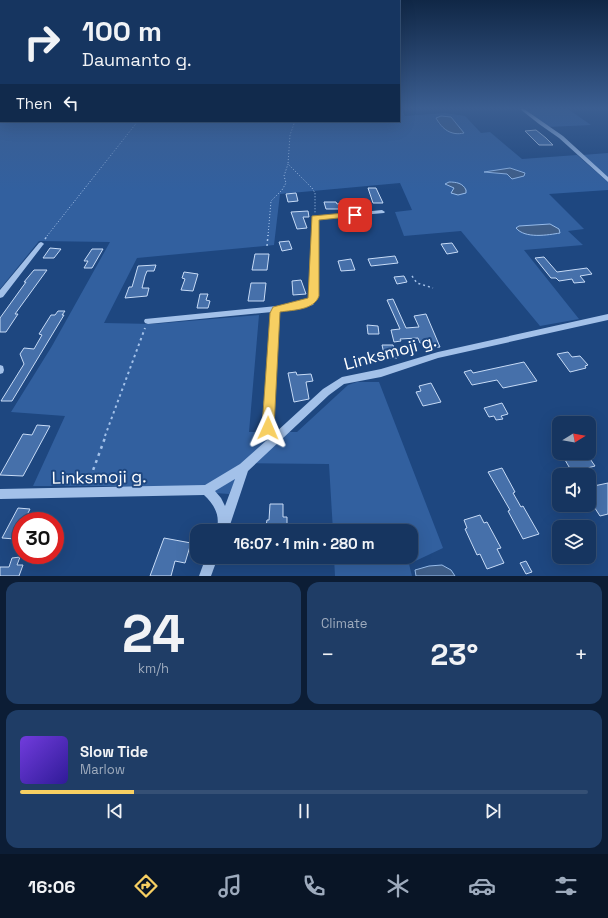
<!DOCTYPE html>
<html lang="en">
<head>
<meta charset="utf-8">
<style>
  :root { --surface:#163560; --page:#1f3d66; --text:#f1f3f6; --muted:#9eabbd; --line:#355075; --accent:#f7cf62 }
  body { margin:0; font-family:"Space Grotesk",sans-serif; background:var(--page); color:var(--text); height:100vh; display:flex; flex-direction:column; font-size:15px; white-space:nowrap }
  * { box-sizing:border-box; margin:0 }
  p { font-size:13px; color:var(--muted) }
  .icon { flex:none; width:22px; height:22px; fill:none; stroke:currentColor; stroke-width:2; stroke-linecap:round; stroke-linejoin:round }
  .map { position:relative; height:576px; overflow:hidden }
  .drawer { display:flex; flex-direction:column; gap:6px; padding:6px; background:#0c1d35; flex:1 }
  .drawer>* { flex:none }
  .hud { position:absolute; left:0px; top:0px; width:400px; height:122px; box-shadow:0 4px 16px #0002,0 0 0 1px var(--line); background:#163560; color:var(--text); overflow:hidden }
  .needle { width:26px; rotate:79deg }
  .fabs { position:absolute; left:552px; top:416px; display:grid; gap:8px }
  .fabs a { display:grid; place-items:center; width:44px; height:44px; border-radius:8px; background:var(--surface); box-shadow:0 4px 16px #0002,0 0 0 1px var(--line); font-size:20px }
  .speed { position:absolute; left:12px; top:512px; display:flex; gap:8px; font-size:20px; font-weight:700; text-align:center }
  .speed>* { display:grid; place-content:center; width:52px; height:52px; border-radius:50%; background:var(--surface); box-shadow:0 4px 16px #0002,0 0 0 1px var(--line); line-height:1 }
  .speed .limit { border:6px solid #d22; background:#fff; color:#111 }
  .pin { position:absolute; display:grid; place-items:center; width:34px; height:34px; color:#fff; margin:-17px; border-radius:8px; box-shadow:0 2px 6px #0006 }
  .me { position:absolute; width:44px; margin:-22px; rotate:1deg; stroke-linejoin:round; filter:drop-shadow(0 0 3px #0008) }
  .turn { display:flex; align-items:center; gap:14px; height:84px; padding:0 16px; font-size:18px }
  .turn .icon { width:52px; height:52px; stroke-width:2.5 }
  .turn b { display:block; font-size:28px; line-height:34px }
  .then { display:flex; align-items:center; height:38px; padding:0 16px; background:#0003; gap:8px; font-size:15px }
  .big { font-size:30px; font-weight:700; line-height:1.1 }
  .drawer .card { flex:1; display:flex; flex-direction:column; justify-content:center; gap:6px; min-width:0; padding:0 14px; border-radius:12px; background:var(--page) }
  .drawer .dial { align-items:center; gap:0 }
  .dial b { font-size:52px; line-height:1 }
  .song { display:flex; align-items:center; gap:12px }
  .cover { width:48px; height:48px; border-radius:6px; background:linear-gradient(135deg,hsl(260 70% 55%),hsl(250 70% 35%)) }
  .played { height:4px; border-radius:2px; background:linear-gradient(90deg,var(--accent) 20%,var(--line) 20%) }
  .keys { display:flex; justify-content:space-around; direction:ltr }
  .heat { display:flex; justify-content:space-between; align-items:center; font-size:22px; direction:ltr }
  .drawer .tiles { flex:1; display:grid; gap:6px; grid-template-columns:1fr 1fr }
  .card:last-child { grid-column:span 2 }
  .trip { position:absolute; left:190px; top:524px; width:228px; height:40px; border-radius:12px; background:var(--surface); box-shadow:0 4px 16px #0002,0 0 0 1px var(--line); font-weight:700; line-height:40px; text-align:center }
  .tabs { display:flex; height:64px; justify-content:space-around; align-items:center; background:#091526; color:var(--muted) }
  .tabs .icon { width:28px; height:28px }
  .tabs .active { color:var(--accent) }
  .tabs b { font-size:18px; color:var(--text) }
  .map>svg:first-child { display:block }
  .green { fill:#32609f; fill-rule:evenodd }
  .water { fill:#3f5e88; stroke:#96bbea }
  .building { fill:#4670aa; stroke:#c7dbf6 }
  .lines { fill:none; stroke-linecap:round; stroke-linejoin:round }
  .path-far3 { stroke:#a3c1e9; stroke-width:1; stroke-dasharray:1 2; stroke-linecap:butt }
  .path-far2 { stroke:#a3c1e9; stroke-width:1.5; stroke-dasharray:2 3; stroke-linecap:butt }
  .path-far1 { stroke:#a3c1e9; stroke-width:2; stroke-dasharray:2.5 3.5; stroke-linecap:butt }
  .path { stroke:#a3c1e9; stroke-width:2.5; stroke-dasharray:3 4.5; stroke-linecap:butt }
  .minor { fill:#a3c1e9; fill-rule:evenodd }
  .route { fill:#f7cf62; stroke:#a18740 }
  .labels { text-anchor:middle; stroke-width:4; stroke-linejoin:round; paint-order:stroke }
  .near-street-label { font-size:17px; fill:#fff; stroke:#1e4780 }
</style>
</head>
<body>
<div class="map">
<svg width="608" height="576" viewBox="0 0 608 576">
  <rect width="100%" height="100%" fill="#1e4780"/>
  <g class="green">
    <path d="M399 109H402L405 116 445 113 465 116 481 133 490 132 522 159 577 155 608 182V190L549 194 584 229 568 231 583 245 524 250 579 319 540 326 461 231 404 236 395 212 412 210 400 183 280 194 274 245 137 258 104 323 153 324 259 315 249 432H297L348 385 357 382H379L443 548 409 564 412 576H335L334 557H411V531H333L329 464 243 463 229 494 118 486H33L65 416 11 412 52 346 110 242 39 241 0 289V116L1 121H399ZM441 116 451 117 464 133 445 129 438 123Z"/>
    <path d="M531 109H568L591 125 547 127 526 111 532 110Z"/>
    <path d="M608 153V178L582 155Z"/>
  </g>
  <g class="water">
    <path d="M441 116 451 117 464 133C451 136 442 129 436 118Z"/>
    <path d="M510 168 525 173 524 176 512 179 507 174 484 172Z"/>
    <path d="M449 182C456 182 463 183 466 190V193L458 195 451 193 454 188 445 184Z"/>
    <path d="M550 224 559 229 560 233C548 235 525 239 516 228L519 226Z"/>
    <path d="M442 565 451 570 455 576H416L415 570 429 566Z"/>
  </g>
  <g class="building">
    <path d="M536 130 546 138 553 145H539L525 131Z"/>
    <path d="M368 188H376L383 203H373Z"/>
    <path d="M296 193 298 201 288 202 286 194Z"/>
    <path d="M324 202H336L337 204 342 203 344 209H326Z"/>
    <path d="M308 211 309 217H303L307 228 297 229 291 212Z"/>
    <path d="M289 241 292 249 282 251 279 242Z"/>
    <path d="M452 243 458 252 447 254 441 244Z"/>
    <path d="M50 248 61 249 54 258H43Z"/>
    <path d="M92 249H103L92 268H84L88 261H84Z"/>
    <path d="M255 254H269L267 270H252Z"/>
    <path d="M395 256 398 263 371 266 368 259Z"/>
    <path d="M544 257 557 272 587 268 592 274 580 276 585 282 574 283 572 279 559 281 556 278H551L535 258Z"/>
    <path d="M351 259 355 270 341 271 338 261Z"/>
    <path d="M156 265 154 271H147L145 276 142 288H149L147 296 125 298 129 287H132L138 266Z"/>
    <path d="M34 270H47L15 314H18L6 332H0V318L26 282H24Z"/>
    <path d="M184 272 198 274 193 291 181 290 185 279 182 278Z"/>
    <path d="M404 276 407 282 397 284 394 277Z"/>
    <path d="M301 280 306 294 293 295 292 281Z"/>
    <path d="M251 283H266L264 301H248Z"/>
    <path d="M200 294H208L206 300 210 301 208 308H197Z"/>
    <path d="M393 299 406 328 419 327 414 316 426 314 440 347 430 348 427 342 420 343 418 338 400 339 401 341 394 342 391 330 400 329 387 300Z"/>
    <path d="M58 311H65L62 315H64L12 401H1L24 364 20 354 24 348 34 349 42 335 39 334 51 315H55Z"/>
    <path d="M367 325 378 326 379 334H368Z"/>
    <path d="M382 345H393L397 358H385Z"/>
    <path d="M568 352 572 357 580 356 588 365 585 366 586 368 570 372 557 354Z"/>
    <path d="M524 362 537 381 503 388 497 380 472 385 464 372 471 370 473 373Z"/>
    <path d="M296 372 297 375 311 374 313 381 306 382 309 399 294 402 288 373Z"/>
    <path d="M431 383 441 402 423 406 416 392 421 391 419 386Z"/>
    <path d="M502 403 508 414 501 416 503 419 496 420 494 416 489 417 484 408Z"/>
    <path d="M37 425 50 426 23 476 0 475 23 434 32 435Z"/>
    <path d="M561 453H586L595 466 572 472Z"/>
    <path d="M502 468 515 492 513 493 521 507 523 506 539 534 523 539 508 511 510 510 488 472Z"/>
    <path d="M608 483V514L600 516 589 499V487Z"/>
    <path d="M270 504H283V517H287V525H282V531H269V526H266L267 520H269Z"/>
    <path d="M18 508 30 509 24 521H21V528L15 539 2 538Z"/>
    <path d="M480 515 484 523 487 522 501 548 497 549 504 563 487 569 480 554 477 555 465 529 467 528 464 520Z"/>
    <path d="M164 538 191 543 185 563 175 561 171 576H150Z"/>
    <path d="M20 557 17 565H23L19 576H0V567H9L12 558Z"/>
    <path d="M526 561 532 572 526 574 520 563Z"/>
  </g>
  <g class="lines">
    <g class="path-far3">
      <path d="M295 121 290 135 288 164 312 188 315 193V213"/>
      <path d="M47 236 138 121"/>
      <path d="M268 236 271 201 282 190 286 183 284 176 288 164"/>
    </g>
    <g class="path-far2">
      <path d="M45 239 48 235"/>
      <path d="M267 246 268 235"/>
      <path d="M412 276 417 283 433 288"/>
    </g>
    <path class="path-far1" d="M105 436 145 328"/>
    <path class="path" d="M88 484 106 435"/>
    <g class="minor">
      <path d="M520 109H524L563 136 608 177V182L559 138 539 124Z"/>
      <path d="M382 210 385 212 384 213 318 219V296L313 305 280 311 279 313 272 422 275 433 323 389 342 377 381 369 438 352 608 314V320L438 358 381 377 344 384 329 395 248 471 228 531H216C221 517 215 505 204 495L0 499V489L205 485 240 464 267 440 262 422 272 312 148 324 145 323 144 321 145 319 277 306 308 301 310 296 313 217ZM235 479 225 506 221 498 215 491Z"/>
      <path d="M41 242 43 243 44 244 43 245 3 297 0 298V290L39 243Z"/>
      <path d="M0 365 3 366 4 370 3 373 0 374Z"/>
      <path d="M206 557H218L211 576H199Z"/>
    </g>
  </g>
  <linearGradient id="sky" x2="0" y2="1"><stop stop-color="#102746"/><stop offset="0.57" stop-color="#3b5e91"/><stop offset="1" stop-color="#3b5e91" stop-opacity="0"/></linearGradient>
  <rect width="608" height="190" fill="url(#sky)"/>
  <path class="route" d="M355 212 358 213V216L319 220V296C314 310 294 310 280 312L274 428 272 432 268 434 264 432 262 428 270 313 273 307 308 298 312 216Z"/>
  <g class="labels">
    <g class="near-street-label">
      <text transform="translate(390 352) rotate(-15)" y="6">Linksmoji g.</text>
      <text transform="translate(99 477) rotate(-1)" y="6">Linksmoji g.</text>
    </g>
  </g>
</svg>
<div class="fabs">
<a><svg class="needle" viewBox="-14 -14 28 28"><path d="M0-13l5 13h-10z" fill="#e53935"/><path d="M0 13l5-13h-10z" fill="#9eabbd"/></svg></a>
<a><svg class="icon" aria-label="sound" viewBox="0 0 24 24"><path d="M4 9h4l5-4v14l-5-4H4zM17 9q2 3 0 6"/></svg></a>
<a><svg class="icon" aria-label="layers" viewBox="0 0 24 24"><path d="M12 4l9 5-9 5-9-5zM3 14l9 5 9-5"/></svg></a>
</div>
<div class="speed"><div class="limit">30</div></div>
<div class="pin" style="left:355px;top:215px;background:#d93025"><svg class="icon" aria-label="arrive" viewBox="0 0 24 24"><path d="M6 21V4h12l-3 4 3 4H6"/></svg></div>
<svg class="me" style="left:268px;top:428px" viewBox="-20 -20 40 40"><path d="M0-17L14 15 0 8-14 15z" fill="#f7cf62" stroke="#fff" stroke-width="4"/></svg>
<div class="trip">16:07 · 1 min · 280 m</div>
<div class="hud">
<div class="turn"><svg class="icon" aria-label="right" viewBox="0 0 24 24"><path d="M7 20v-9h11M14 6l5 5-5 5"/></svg><div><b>100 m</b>Daumanto g.</div></div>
<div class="then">Then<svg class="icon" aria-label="left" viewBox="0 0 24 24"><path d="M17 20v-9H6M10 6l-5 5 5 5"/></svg></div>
</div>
</div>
<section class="drawer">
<div class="tiles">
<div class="card dial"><b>24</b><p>km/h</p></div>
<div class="card"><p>Climate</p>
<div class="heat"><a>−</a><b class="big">23°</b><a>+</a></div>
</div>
<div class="card">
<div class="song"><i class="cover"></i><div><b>Slow Tide</b><p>Marlow</p></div></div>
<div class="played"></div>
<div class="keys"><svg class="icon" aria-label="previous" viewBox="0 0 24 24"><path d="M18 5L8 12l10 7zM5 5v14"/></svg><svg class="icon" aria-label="pause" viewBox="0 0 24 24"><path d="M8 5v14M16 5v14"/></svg><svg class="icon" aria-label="next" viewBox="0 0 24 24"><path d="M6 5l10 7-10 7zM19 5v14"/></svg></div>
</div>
</div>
</section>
<nav class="tabs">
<b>16:06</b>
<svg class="icon active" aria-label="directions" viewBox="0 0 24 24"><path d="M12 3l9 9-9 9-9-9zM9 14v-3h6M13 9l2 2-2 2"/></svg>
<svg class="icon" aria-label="music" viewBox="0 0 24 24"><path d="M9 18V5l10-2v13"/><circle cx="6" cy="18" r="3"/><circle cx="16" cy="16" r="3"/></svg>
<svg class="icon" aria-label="phone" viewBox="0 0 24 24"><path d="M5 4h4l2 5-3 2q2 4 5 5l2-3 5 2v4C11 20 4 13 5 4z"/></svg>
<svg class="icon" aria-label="climate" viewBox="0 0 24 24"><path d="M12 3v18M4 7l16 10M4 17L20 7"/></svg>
<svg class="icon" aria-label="car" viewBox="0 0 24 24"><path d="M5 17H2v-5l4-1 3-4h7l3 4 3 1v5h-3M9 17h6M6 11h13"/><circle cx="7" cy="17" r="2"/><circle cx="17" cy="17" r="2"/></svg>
<svg class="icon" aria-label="filters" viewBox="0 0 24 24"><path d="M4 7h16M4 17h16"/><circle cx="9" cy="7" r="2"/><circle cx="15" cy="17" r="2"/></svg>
</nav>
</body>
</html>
